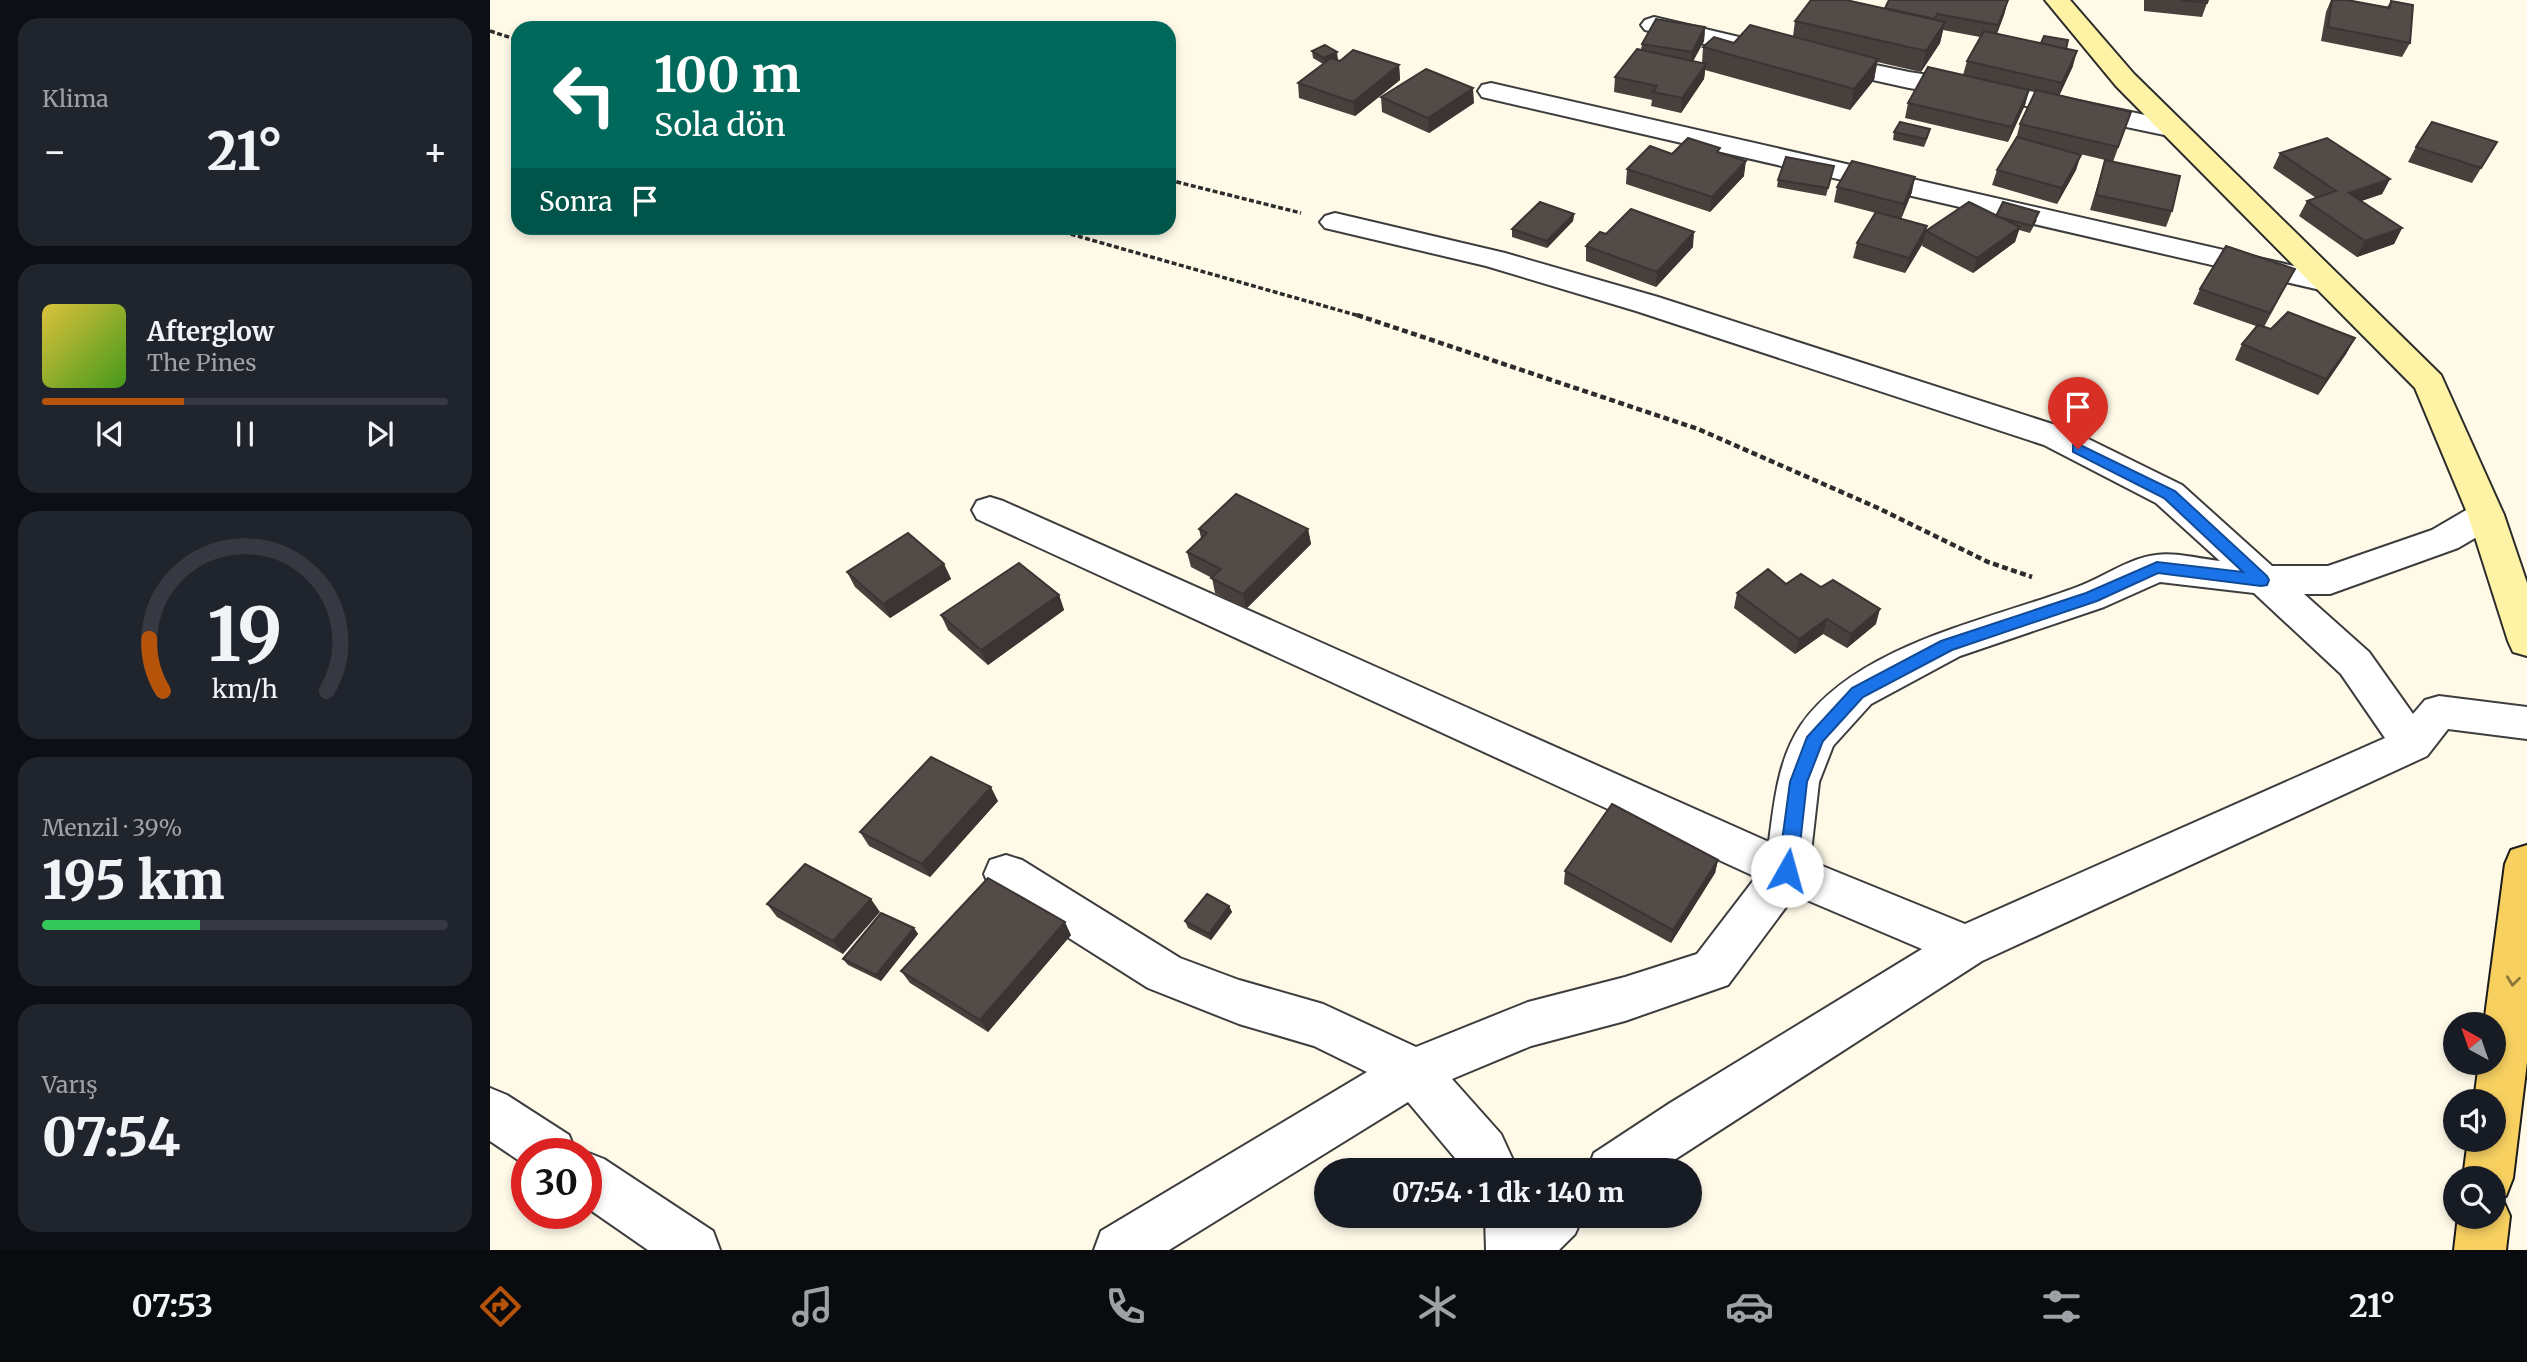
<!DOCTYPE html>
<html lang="tr">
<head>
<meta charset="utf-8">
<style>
  :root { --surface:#171b24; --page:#20242c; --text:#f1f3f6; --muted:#9ea1a6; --line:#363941; --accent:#b45309 }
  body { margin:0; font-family:Merriweather,serif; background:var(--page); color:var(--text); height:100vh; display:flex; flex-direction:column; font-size:26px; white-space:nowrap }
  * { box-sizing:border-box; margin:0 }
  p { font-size:23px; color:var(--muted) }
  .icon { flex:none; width:38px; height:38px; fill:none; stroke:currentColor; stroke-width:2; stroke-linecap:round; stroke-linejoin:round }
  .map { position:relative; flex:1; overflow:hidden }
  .drawer { display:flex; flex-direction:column; gap:18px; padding:18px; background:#0d0f14; width:490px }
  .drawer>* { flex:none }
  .top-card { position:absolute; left:21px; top:21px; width:665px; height:214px; border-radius:21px; box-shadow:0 4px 10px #0003; background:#00695c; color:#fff; overflow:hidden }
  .needle { width:46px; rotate:320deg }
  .fabs { position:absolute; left:1953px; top:1012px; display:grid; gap:14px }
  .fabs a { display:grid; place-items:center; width:63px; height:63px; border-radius:50%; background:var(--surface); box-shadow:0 4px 10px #0003; font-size:35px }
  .speed { position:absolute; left:21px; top:1138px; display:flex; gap:14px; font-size:35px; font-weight:700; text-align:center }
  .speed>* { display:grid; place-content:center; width:91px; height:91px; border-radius:50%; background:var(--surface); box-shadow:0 4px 10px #0003; line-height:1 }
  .speed .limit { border:10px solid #d22; background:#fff; color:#111 }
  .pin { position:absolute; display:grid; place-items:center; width:60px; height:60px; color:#fff; margin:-72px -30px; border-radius:50% 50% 50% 0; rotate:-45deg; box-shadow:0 0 7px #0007 }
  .pin .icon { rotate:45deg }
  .me { position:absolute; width:77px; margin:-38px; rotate:7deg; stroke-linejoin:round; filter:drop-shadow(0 0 5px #0008) }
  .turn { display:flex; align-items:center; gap:24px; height:147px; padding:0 28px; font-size:32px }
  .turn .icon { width:91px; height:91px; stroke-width:2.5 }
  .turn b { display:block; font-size:49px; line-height:60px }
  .then { display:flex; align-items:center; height:66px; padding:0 28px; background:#0003; gap:14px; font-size:26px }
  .big { font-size:52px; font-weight:800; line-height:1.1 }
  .drawer .card { flex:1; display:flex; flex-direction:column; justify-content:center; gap:10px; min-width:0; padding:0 24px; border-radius:21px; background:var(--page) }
  .drawer .dial { align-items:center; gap:0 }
  .dial svg { height:182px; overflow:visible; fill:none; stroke:var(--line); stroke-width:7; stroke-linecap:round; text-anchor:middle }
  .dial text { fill:var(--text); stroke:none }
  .song { display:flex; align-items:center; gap:21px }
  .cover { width:84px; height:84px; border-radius:10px; background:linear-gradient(135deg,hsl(50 70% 55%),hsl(100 70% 35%)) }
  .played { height:7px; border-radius:4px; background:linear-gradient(90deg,var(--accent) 35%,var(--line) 35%) }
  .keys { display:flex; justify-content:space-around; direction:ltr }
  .heat { display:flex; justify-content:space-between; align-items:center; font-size:38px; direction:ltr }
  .charge { height:10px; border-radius:5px; background:linear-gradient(90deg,#34c759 39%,var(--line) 0) }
  .trip { position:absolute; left:824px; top:1158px; width:388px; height:70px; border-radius:35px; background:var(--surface); box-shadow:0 4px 10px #0003; font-weight:800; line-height:70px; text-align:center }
  .tab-bar { display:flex; height:112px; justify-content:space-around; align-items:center; background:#090b0e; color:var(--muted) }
  .tab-bar .icon { width:49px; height:49px }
  .tab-bar .on { color:var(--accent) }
  .tab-bar b { font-size:32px; color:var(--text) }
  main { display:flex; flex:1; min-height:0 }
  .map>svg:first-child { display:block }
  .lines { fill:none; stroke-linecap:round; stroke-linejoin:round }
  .street-casing { stroke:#3d3d3d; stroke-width:4 }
  .secondary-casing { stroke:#2c2c2c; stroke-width:4 }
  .primary-casing { stroke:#1b1b1b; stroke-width:4 }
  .path-far1 { stroke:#2c2c2c; stroke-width:3.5; stroke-dasharray:5 2.5; stroke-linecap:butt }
  .path { stroke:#2c2c2c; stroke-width:4.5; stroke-dasharray:6 3.5; stroke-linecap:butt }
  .street { fill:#fff; fill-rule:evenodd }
  .secondary { fill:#fef3a4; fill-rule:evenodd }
  .primary { fill:#f7d060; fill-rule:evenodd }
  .wall { fill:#47403d }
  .shaded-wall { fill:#3a3432 }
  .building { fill:#534b47; stroke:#3a3432; stroke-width:2 }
  .oneway { stroke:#8c7739 }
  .route { fill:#1a73e8; stroke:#114b97; stroke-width:2 }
</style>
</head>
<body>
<main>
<section class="drawer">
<div class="card"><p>Klima</p>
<div class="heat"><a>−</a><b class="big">21°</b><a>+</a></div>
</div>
<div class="card">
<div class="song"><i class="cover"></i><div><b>Afterglow</b><p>The Pines</p></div></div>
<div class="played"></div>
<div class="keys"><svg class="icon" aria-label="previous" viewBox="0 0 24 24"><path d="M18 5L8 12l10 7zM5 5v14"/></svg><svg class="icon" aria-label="pause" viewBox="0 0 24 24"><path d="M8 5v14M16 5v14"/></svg><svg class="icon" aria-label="next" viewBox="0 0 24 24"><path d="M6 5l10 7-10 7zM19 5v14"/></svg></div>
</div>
<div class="card dial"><svg viewBox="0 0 100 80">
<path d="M14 69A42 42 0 1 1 86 69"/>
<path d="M14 69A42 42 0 0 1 8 46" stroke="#b45309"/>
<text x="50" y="56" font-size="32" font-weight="700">19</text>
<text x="50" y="72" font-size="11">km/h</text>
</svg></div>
<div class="card"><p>Menzil · 39%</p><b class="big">195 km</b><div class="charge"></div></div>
<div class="card"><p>Varış</p><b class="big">07:54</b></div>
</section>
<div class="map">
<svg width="2037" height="1250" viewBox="0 0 2037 1250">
  <rect width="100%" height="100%" fill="#fffae8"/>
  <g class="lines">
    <g class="street-casing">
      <g id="street">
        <path d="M1164 17 1283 45 1287 50 1283 55 1274 58 1155 30 1151 25 1155 20Z"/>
        <path d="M1333 54 1419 72 1536 90 1684 121 1694 123 1698 129 1694 135 1684 137 1536 106 1419 88 1324 67 1320 62 1324 57Z"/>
        <path d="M1001 83 1839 274 1850 276 1854 283 1850 290 1839 292 992 97 988 91 992 85Z"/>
        <path d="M845 213 1015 253 1168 297 1578 429 1692 485 1782 566H1838L1942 530 1983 506 1996 502 2009 506 2014 515 2009 524 1968 548 1840 594H1814L1879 652 1923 714 1935 700 1949 696 2037 707V739L1958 729 1937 756 1492 961 1167 1171H1097L1104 1153 1180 1103 1432 949 1305 895 1238 985 1135 1021 1041 1046 962 1079 1011 1134 1028 1171H976L918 1102 679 1250H604L611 1231 877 1072 824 1046 749 1024 658 988 500 888 494 874 500 860 516 855 532 860 690 958 749 980 833 1004 926 1047 1038 1002 1135 977 1207 954 1266 877 487 519 482 510 487 501 500 497 513 501 1279 842C1284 803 1288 759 1311 725 1368 644 1500 620 1587 587 1612 578 1639 558 1666 555 1685 552 1710 559 1730 561L1666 503 1554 445 1146 311 996 266 835 228 830 222 835 216ZM1670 582 1764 593 1851 674 1895 738 1475 924 1320 861 1329 782 1343 746 1381 704 1470 656 1614 607Z"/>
        <path d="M0 1088 17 1095 79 1135 86 1153H37V1166L0 1141Z"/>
        <path d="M96 1152 114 1159 223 1231 230 1250H158L96 1207V1153H92Z"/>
        <path d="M995 1216H1093L1085 1234 1069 1250H996Z"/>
      </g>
    </g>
    <g class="secondary-casing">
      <path id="secondary" d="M1555 0H1580L1644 74 1951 375 2014 515 2037 583V656L2023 652 2018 641 1978 515 1925 388 1626 86Z"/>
    </g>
    <g class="primary-casing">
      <path id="primary" d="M2037 845V1062L2023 1178 2016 1196 2012 1198 2020 1216 2016 1250H1964L1968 1216H2004V1178H1973L1978 1139H2004V1101H1984L1989 1062H2004V1024H1994L2015 864 2021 850Z"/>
    </g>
    <g class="path-far1">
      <path d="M0 31 28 40"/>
      <path d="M679 180 811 213"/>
      <path d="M559 228 873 317"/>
    </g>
    <path class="path" d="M867 315 1208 429 1388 508 1498 562 1542 577"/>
    <use href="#street" class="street"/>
    <use href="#secondary" class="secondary"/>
    <use href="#primary" class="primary"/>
  </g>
  <g class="wall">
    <path d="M1518 0 1514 15 1507 34 1576 49 1583 66 1569 96 1641 112 1623 162 1682 211 1676 227 1600 210 1615 160 1590 154 1586 170 1567 204 1502 185 1507 170 1526 139 1530 124 1545 92 1539 91 1535 105 1518 142 1415 118 1418 103 1473 75 1477 61 1490 37 1453 30 1450 43 1431 72 1387 62 1384 80 1360 110 1215 70 1214 79 1191 113 1161 106 1162 100 1124 92 1125 77 1151 49 1152 44 1215 27 1214 41 1203 61 1212 63 1213 47 1244 43 1303 36 1305 21 1395 8Z"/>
    <path d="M1654 0H1718L1712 17 1654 11Z"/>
    <path d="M1841 0H1857L1897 7 1901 1 1920 43 1912 57 1831 41 1836 12Z"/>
    <path d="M822 51 847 52V60L850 61 909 65 910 80 865 116 809 98 808 83 833 64 823 58Z"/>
    <path d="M891 97 984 103 939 133 892 112Z"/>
    <path d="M1440 129 1438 137 1434 147 1403 140 1404 132Z"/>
    <path d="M2007 142 1982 183 1918 162 1926 147Z"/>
    <path d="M1790 153 1900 179 1892 194 1871 201 1912 228 1904 244 1867 257 1809 216 1817 201 1826 198 1783 168Z"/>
    <path d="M1182 154 1254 176 1220 212 1136 184 1137 169Z"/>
    <path d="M1344 166 1336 196 1287 187 1288 180Z"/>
    <path d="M1347 187 1422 192 1411 219 1437 226 1436 231 1506 215 1547 220 1540 233 1529 230 1525 242 1483 273 1432 246 1433 243 1415 273 1363 258 1367 243 1386 213 1344 202Z"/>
    <path d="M1084 214 1083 221 1057 248 1022 237V229Z"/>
    <path d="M1116 234 1203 247 1166 287 1096 261V246Z"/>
    <path d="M1805 269 1774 327 1781 329 1865 338 1856 354 1828 395 1745 360 1752 344 1766 326 1703 304 1710 289Z"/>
    <path d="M709 529H818L821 544 756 609 725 593 722 578 701 567 697 552 711 538Z"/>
    <path d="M454 564 461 579 400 618 365 587 357 572Z"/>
    <path d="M1296 584 1386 624 1357 648 1333 634 1305 654 1244 608 1247 593Z"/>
    <path d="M569 595 574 610 498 665 458 630 451 615Z"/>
    <path d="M508 801 440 877 379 846 370 832Z"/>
    <path d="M1228 860 1225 873 1181 943 1074 884 1075 871Z"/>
    <path d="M381 899 353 954 287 917 277 904Z"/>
    <path d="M739 906 742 912 721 940 698 928 695 921Z"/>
    <path d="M424 928 428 934 391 981 358 965 353 959Z"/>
    <path d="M581 935 498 1032 420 983 411 971Z"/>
  </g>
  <g class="shaded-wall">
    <path d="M1518 0 1514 15 1504 40 1508 25Z"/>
    <path d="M1455 22 1450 43 1431 72 1436 51Z"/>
    <path d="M1215 27 1214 41 1200 67 1202 52Z"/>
    <path d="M1587 51 1583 66 1568 98 1572 83Z"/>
    <path d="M847 52 848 60 835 65 834 58Z"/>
    <path d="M1388 59 1384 80 1360 110 1364 89Z"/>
    <path d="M1216 64 1214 79 1191 113 1192 98Z"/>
    <path d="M909 65 910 80 865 116 863 102Z"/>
    <path d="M983 88 984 103 939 133 938 118Z"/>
    <path d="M1539 90 1535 105 1518 142 1522 127Z"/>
    <path d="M1591 155 1586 170 1567 204 1572 188Z"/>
    <path d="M1256 161 1254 176 1220 212 1222 197Z"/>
    <path d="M1425 177 1422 192 1411 219 1414 204Z"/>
    <path d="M1900 179 1892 194 1851 208 1859 193Z"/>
    <path d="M1084 214 1083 221 1057 248V241Z"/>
    <path d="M1437 226 1433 243 1415 273 1419 258Z"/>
    <path d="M1530 227 1525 242 1483 273 1487 258Z"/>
    <path d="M1912 228 1904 244 1867 257 1875 241Z"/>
    <path d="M1204 232 1203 247 1166 287 1167 272Z"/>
    <path d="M1865 338 1856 354 1828 395 1836 379Z"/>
    <path d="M818 529 821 544 756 609 753 594Z"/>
    <path d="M454 564 461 579 400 618 393 604Z"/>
    <path d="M569 595 574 610 498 665 491 650Z"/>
    <path d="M1390 609 1386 624 1357 648 1361 634Z"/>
    <path d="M1337 619 1333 634 1305 654 1309 639Z"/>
    <path d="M501 787 508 801 440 877 432 864Z"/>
    <path d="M1228 860 1225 873 1181 943 1183 930Z"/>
    <path d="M381 899 390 912 353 954 343 941Z"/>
    <path d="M739 906 742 912 721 940 719 934Z"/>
    <path d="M575 922 581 935 498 1032 490 1020Z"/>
    <path d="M424 928 428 934 391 981 386 975Z"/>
  </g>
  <g class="building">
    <path d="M1321 0H1356L1455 22 1436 51 1305 21Z"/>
    <path d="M1399 0H1518L1508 25 1447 14 1445 19 1395 8Z"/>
    <path d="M1691 0H1718L1717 3Z"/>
    <path d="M1842 0H1857L1900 8 1901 1 1923 5 1920 43 1838 27Z"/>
    <path d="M1166 19 1215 27 1202 52 1152 44Z"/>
    <path d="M1260 25 1388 59 1364 89 1213 47 1224 37 1244 43Z"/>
    <path d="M1494 31 1587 51 1572 83 1477 61Z"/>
    <path d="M1554 36 1578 40 1576 49 1551 43Z"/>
    <path d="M835 45 847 52 834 58 822 51Z"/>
    <path d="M1147 49 1216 64 1192 98 1163 92 1167 86 1125 77Z"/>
    <path d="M863 50 909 65 863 102 808 83 841 58 850 61Z"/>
    <path d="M1438 67 1539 90 1522 127 1418 103Z"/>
    <path d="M936 69 983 88 938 118 891 97Z"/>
    <path d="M1546 90 1641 112 1628 147 1530 124Z"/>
    <path d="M1410 122 1440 129 1436 139 1404 132Z"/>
    <path d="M1942 122 2007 142 1991 168 1926 147Z"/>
    <path d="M1527 137 1591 155 1572 188 1507 170Z"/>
    <path d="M1198 138 1230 148 1227 152 1256 161 1222 197 1137 169 1160 146 1182 154Z"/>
    <path d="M1837 138 1900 179 1859 193 1912 228 1875 241 1817 201 1846 191 1790 153Z"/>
    <path d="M1296 157 1344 166 1338 188 1288 180Z"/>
    <path d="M1615 160 1690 176 1682 211 1606 195Z"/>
    <path d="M1362 161 1425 177 1414 204 1347 187Z"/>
    <path d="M1050 202 1084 214 1057 241 1022 229Z"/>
    <path d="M1479 202 1530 227 1487 258 1436 231Z"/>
    <path d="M1513 202 1549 212 1542 226 1506 216Z"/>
    <path d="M1141 209 1204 232 1167 272 1096 246 1110 232 1116 234Z"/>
    <path d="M1386 212 1437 226 1419 258 1367 243Z"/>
    <path d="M1736 246 1805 269 1780 313 1710 289Z"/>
    <path d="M1798 312 1865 338 1836 379 1752 344 1768 325 1781 329Z"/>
    <path d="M746 494 818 529 753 594 721 578 731 569 697 552 717 533 709 529Z"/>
    <path d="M418 533 454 564 393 604 357 572Z"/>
    <path d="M529 563 569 595 491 650 451 615Z"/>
    <path d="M1278 569 1296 584 1311 574 1331 587 1343 580 1390 609 1361 634 1337 619 1309 639 1247 593Z"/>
    <path d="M441 757 501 787 432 864 370 832Z"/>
    <path d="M1122 804 1228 860 1183 930 1075 871Z"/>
    <path d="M315 864 381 899 343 941 277 904Z"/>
    <path d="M498 878 575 922 490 1020 411 971Z"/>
    <path d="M717 894 739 906 719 934 695 921Z"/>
    <path d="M391 913 424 928 386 975 353 959Z"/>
  </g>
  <defs><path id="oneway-chevron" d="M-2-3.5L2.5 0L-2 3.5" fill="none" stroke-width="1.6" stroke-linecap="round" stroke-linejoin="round" transform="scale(1.75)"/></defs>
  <use class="oneway" href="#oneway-chevron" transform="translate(2023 981) rotate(97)"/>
  <path class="route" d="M1588 444 1685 491 1777 576 1779 580 1777 585 1771 586 1668 573 1607 601 1462 650 1373 697 1333 741 1317 782 1307 871 1304 876 1297 879 1291 876 1288 871 1300 782 1317 737 1362 688 1451 641 1596 593 1667 562 1753 572 1674 498 1583 452V445Z"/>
</svg>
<div class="fabs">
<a><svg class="needle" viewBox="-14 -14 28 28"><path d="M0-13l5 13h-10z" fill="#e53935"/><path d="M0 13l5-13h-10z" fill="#9ea1a6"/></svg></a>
<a><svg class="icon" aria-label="sound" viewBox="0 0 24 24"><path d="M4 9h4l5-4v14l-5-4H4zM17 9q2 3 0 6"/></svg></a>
<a><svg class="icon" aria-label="search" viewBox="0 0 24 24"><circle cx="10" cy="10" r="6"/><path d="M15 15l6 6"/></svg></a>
</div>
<div class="speed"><div class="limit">30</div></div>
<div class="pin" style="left:1588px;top:449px;background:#d93025"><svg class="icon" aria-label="arrive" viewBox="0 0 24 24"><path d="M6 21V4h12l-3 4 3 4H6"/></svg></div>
<svg class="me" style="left:1297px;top:871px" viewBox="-20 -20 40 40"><circle r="19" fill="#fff"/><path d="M0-13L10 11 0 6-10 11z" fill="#1a73e8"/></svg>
<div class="trip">07:54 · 1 dk · 140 m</div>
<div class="top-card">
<div class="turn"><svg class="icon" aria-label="left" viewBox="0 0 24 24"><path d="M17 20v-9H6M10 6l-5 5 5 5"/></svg><div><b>100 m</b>Sola dön</div></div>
<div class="then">Sonra<svg class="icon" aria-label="arrive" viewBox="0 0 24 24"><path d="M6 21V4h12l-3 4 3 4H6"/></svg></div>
</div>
</div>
</main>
<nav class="tab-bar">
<b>07:53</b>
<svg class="icon on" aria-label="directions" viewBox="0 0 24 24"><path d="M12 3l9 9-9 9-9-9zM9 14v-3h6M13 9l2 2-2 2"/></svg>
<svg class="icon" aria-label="music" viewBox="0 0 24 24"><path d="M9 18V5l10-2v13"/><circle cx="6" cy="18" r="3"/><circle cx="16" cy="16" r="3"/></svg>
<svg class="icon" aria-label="phone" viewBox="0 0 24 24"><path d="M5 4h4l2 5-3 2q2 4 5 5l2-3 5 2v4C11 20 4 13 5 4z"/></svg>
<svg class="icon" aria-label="climate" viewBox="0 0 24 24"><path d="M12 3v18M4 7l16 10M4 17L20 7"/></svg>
<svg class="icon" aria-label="car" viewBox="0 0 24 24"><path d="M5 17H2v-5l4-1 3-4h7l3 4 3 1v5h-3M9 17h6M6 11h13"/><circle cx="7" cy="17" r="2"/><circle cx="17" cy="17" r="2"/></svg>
<svg class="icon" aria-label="filters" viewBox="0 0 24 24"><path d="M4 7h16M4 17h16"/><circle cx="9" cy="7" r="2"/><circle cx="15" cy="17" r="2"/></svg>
<b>21°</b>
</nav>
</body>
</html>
